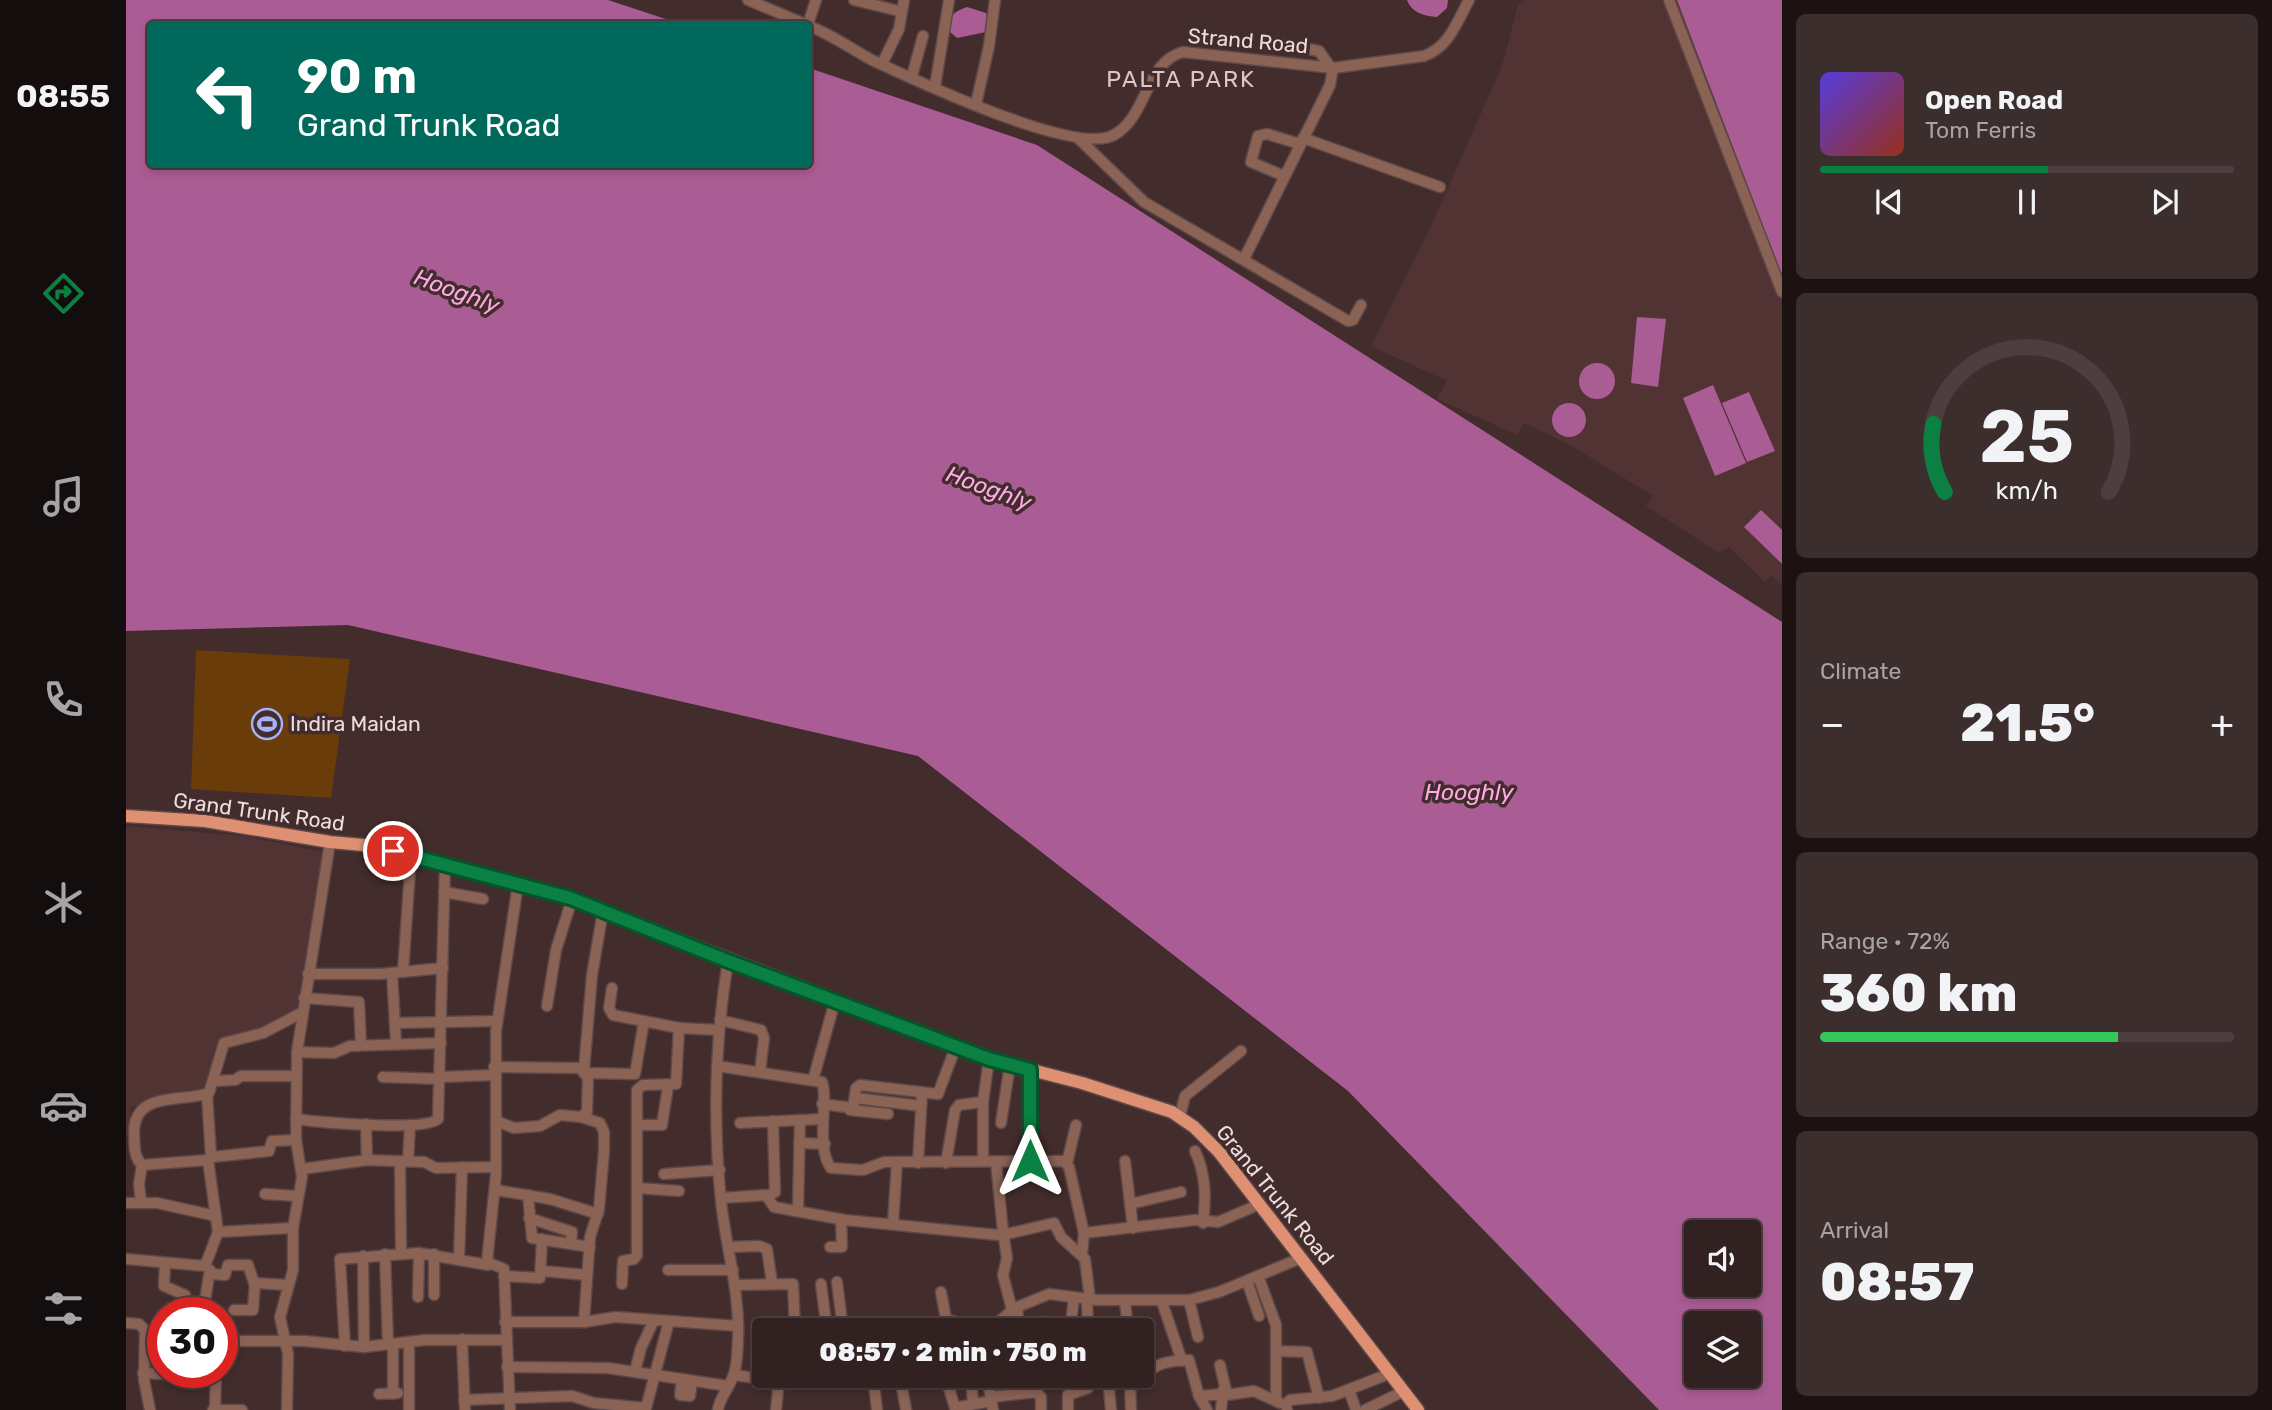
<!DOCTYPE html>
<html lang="en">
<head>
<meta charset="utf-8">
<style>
  :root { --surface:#322121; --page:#3d2e2e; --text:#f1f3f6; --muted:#a8a3a5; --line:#4d3e3f; --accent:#0b8043 }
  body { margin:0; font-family:Rubik,sans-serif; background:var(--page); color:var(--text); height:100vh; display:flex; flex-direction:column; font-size:26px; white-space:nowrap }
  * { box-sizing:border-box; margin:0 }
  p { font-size:23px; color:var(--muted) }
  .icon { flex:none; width:38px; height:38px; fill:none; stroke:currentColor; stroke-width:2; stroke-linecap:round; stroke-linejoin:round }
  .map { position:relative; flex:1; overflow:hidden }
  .details { display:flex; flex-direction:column; gap:14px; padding:14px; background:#1c1212; width:490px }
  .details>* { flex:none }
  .guide { position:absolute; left:21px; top:21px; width:665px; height:147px; border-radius:7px; box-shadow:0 4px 10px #0003,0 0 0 2px var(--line); background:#00695c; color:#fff; overflow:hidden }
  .buttons { position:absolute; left:1558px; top:1220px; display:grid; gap:14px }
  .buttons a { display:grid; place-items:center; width:77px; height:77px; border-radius:7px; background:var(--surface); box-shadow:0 4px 10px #0003,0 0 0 2px var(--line); font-size:35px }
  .speed { position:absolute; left:21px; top:1297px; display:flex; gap:14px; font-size:35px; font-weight:700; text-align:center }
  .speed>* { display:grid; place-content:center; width:91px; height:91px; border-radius:50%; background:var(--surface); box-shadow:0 4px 10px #0003,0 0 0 2px var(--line); line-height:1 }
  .speed .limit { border:10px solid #d22; background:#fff; color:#111 }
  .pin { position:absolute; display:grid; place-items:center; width:60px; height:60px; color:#fff; margin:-30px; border:4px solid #fff; border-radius:50%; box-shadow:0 2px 7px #0007 }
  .me { position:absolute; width:77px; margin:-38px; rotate:0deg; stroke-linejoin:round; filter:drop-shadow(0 0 5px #0008) }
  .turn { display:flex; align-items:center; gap:24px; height:147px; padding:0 35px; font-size:32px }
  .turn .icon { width:91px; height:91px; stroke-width:2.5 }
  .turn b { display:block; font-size:49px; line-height:60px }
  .big { font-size:52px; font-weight:800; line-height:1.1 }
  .details .tile { flex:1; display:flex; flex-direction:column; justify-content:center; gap:10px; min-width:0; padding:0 24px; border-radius:10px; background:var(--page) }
  .details .dial { align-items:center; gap:0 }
  .dial svg { height:182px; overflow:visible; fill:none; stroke:var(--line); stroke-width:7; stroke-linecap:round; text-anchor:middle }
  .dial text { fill:var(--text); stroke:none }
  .song { display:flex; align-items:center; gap:21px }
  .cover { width:84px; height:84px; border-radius:10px; background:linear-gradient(135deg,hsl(250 70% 55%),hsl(10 70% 35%)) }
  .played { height:7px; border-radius:4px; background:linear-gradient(90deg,var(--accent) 55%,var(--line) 55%) }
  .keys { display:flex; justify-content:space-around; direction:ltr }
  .heat { display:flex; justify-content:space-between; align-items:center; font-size:38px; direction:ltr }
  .charge { height:10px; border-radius:5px; background:linear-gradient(90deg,#34c759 72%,var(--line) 0) }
  .trip { position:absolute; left:626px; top:1318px; width:402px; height:70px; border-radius:7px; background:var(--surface); box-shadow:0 4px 10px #0003,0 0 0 2px var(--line); font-weight:800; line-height:70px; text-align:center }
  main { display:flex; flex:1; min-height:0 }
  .tab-bar { display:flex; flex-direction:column; width:126px; justify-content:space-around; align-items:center; background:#140d0d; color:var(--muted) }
  .tab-bar .icon { width:49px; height:49px }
  .tab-bar .selected { color:var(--accent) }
  .tab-bar b { font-size:32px; color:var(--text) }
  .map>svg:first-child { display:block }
  .built { fill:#523333 }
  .green { fill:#693c0a }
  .water { fill:#aa5c94; fill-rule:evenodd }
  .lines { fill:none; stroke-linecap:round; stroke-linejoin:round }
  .minor-casing { stroke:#5e4848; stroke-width:13 }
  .major-casing { stroke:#5e4848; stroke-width:15 }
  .minor { stroke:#8a6355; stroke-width:10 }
  .major { stroke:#df9073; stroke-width:12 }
  .route-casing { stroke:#07532c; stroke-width:18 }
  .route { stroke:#0b8043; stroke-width:12 }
  .labels { text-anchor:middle; stroke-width:7; stroke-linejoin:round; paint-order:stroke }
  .street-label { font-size:21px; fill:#eddddd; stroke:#432c2c }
  .poi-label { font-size:21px; fill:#eddddd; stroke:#432c2c; text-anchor:start }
  .neighbourhood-label { font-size:23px; letter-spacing:2px; fill:#e3c4c3; stroke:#432c2c }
  .water-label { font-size:23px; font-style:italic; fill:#feaae5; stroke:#432c2c }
</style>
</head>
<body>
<main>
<nav class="tab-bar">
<b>08:55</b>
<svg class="icon selected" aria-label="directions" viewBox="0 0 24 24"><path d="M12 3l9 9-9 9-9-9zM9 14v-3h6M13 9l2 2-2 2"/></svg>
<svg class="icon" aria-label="music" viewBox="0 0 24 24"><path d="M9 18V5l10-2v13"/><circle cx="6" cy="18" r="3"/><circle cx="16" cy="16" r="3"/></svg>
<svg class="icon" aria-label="phone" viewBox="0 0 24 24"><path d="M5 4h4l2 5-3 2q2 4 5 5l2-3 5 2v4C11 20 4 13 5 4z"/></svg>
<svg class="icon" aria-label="climate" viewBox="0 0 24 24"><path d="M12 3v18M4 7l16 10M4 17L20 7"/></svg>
<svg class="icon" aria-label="car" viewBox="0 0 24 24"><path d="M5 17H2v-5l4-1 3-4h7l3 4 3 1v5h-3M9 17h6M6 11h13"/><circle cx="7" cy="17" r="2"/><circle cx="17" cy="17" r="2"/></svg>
<svg class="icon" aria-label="filters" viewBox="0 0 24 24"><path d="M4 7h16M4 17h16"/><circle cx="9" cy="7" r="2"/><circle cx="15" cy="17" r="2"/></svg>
</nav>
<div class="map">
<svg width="1656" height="1410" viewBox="0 0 1656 1410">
  <rect width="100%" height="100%" fill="#432c2c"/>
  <g class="built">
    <path d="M1398 0H1656V585L1645 575 1639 582 1603 547 1593 553 1520 506 1527 496 1446 446 1398 423 1391 435 1311 399 1321 381 1245 346 1301 235 1376 66 1392 5Z"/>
    <path d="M0 826 117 836 199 852 170 1015 135 1033 105 1035 90 1049 84 1098 5 1107 3 1135H0Z"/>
  </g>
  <path class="green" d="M70 650 224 659 205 798 65 789Z"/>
  <g class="water">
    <path d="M0 0H482L555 24H24V164H682L683 68 911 145 1656 622V1410H1533L1222 1091 792 756 222 625 0 631ZM1622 1232V1284H1570V1232ZM1622 1323V1376H1570V1323Z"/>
    <path d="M1281 0H1322L1321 8 1311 17C1298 16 1286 13 1281 0Z"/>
    <path d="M1551 0H1656V276Z"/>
    <path d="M841 7 860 13 864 22 860 32 831 38 824 32C822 17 826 12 841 7Z"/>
    <path d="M1511 317 1540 319 1532 387 1505 383Z"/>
    <circle cx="1471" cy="381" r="18"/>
    <path d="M1587 385 1620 463 1589 476 1557 398Z"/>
    <path d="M1623 392 1649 451 1621 462 1596 403Z"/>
    <circle cx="1443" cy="420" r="17"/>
    <path d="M1635 510 1656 530V564L1618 527Z"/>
  </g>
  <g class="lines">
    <g class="minor-casing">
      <g id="minor">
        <path d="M622 0 679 24"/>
        <path d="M728 0 773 11"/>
        <path d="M1543 0 1656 292"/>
        <path d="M682 24 690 0"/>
        <path d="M682 26C706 34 726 50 748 61 791 81 950 156 988 135 1022 116 1019 62 1057 52L1207 68 1298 56C1323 47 1331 22 1343 0"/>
        <path d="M1151 43 1193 51 1205 68"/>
        <path d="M756 64 773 29 778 0"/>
        <path d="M786 76 797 36"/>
        <path d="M809 87 823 0"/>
        <path d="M850 104 863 46 869 0"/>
        <path d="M1177 138 1314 187"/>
        <path d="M953 139 1018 202 1222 321 1227 320 1235 305"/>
        <path d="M1158 176 1125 162 1132 136 1141 134 1174 144"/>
        <path d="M1118 259 1204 85 1207 68"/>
        <path d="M318 892 357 899"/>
        <path d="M277 972 285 856"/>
        <path d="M266 973 270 1043"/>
        <path d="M182 974H254L317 968"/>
        <path d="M486 988 483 1008 487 1015 553 1028"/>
        <path d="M178 998 233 1002 235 1045"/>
        <path d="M421 1006 430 950 446 899"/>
        <path d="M594 1020 635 1030 638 1038 634 1072"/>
        <path d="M270 1023 371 1021"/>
        <path d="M171 1052 208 1053 224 1046 315 1043"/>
        <path d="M591 1066 696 1082C703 1100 689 1147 705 1168L737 1170 758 1162 938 1161 943 1167 958 1233 956 1254"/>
        <path d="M368 1067 454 1068 462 1078 461 1112 455 1117 434 1115 414 1126 388 1128 370 1121"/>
        <path d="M458 1070 466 975 477 911"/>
        <path d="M461 1073 509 1074 518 1021"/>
        <path d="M257 1077 314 1079"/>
        <path d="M314 1077 369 1075"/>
        <path d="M687 1080 709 1001"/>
        <path d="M89 1081 109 1080 115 1076H170"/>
        <path d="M81 1094 85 1157"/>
        <path d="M729 1098 795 1106"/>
        <path d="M696 1104 727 1108 730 1088 734 1085 812 1094 830 1046"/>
        <path d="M724 1110 762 1114"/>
        <path d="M1054 1116 1059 1096 1115 1051"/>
        <path d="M455 1117 474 1123 478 1132V1151L473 1209 464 1237 458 1322"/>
        <path d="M170 1119C192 1122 299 1132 312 1119L319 865"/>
        <path d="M614 1123 696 1119"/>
        <path d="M875 1123 884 1064"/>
        <path d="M240 1124 241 1160"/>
        <path d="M511 1125H536L542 1086"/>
        <path d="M673 1143 699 1144"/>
        <path d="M1069 1151C1080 1174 1080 1198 1077 1223"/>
        <path d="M82 1160 86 1157 143 1151 146 1141 170 1140"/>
        <path d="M274 1161 275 1253"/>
        <path d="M282 1161 284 1125"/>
        <path d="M857 1161V1102"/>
        <path d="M999 1161 1007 1228"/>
        <path d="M904 1162V1070"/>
        <path d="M792 1163 796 1093"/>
        <path d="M820 1163 829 1110 833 1105 857 1102 863 1059"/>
        <path d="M941 1163 950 1125"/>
        <path d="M176 1169 241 1160 298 1162 310 1168 370 1167"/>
        <path d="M538 1174 594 1170"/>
        <path d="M511 1188 553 1191"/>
        <path d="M370 1190 424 1199 472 1214"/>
        <path d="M139 1194 172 1196"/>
        <path d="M402 1195 406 1238 464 1247"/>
        <path d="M643 1195 649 1192 647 1121"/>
        <path d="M595 1198 640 1195 648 1207 719 1220 872 1235 877 1232 870 1162"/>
        <path d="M15 1202 13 1184 16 1165"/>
        <path d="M0 1203H31L90 1216"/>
        <path d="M1004 1204 1055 1192"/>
        <path d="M672 1209 674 1120"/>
        <path d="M403 1218 446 1232 445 1243"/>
        <path d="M767 1224 771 1162"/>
        <path d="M92 1232 167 1228"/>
        <path d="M877 1232 881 1258 877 1275 886 1310"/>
        <path d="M958 1233 1069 1220 1092 1222 1134 1204"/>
        <path d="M877 1235 928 1223 935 1237 959 1259 964 1299"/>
        <path d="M603 1247 633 1246 641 1249 646 1283"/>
        <path d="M704 1247H716L715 1219"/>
        <path d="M259 1254 262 1345"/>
        <path d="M308 1254V1295"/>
        <path d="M237 1256 238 1347"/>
        <path d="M0 1259 79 1266 92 1232 82 1160 16 1165C7 1156 9 1145 8 1133 8 1090 56 1103 83 1093L98 1043 137 1033 175 1013"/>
        <path d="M333 1259 336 1167"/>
        <path d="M39 1263 38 1286 59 1295V1312"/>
        <path d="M542 1270H607"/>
        <path d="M416 1271 461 1275"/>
        <path d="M86 1274 99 1275 102 1265H122L128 1283 162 1285"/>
        <path d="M378 1276 414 1278 416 1239"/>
        <path d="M1132 1276 1150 1325V1401"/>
        <path d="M1121 1281 1133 1316"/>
        <path d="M711 1282 717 1330"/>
        <path d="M496 1284 497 1261 508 1259 511 1255V1090L517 1085 550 1084 553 1028 593 1030"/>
        <path d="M695 1284 701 1330"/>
        <path d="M610 1285 667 1284 669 1330"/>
        <path d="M815 1292 820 1319 830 1322 831 1330"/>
        <path d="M292 1297 293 1253"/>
        <path d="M961 1299 962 1330"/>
        <path d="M1063 1300 1072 1337"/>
        <path d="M999 1301 1002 1330"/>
        <path d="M1036 1302 1056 1361"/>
        <path d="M891 1307 893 1330"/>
        <path d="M108 1310H127L129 1283"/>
        <path d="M77 1312 84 1270"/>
        <path d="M379 1322H458L490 1317 612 1326"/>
        <path d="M915 1322 945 1323 948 1297"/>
        <path d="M0 1323 13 1324 19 1330 18 1380 24 1410"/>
        <path d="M863 1330 889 1308 923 1294 970 1300H1063L1093 1292 1175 1258"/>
        <path d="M336 1339 339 1410"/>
        <path d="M96 1341H179L238 1347 299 1340H380"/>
        <path d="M283 1342V1410"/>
        <path d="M267 1344V1394"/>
        <path d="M219 1346 214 1259 293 1253 362 1265"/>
        <path d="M1151 1351 1181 1352 1193 1398"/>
        <path d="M1094 1365 1101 1395 1128 1391 1154 1403"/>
        <path d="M381 1367 482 1368 602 1386"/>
        <path d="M509 1371 515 1348 528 1320"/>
        <path d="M17 1373 76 1376"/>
        <path d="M608 1375 653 1381 706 1376"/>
        <path d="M747 1376 751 1410"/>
        <path d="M774 1376 780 1410"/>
        <path d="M814 1376 817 1383 822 1385 829 1408 865 1401"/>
        <path d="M845 1376 847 1404"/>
        <path d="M861 1376 867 1410"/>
        <path d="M556 1379 554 1395 564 1396 566 1381"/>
        <path d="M983 1388 985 1410"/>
        <path d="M1223 1390 1230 1410"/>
        <path d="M253 1394 272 1393"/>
        <path d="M1073 1396 1081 1410"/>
        <path d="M865 1397 910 1392 915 1397V1410"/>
        <path d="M338 1400 446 1396 468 1403 520 1408 543 1321"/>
        <path d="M87 1410H116"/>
        <path d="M89 1410 90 1372"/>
        <path d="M161 1410 162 1354 154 1317 167 1270V1228L176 1177 170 1140 171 1052 204 842"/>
        <path d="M384 1410 378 1269 361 1262 370 1174V1031L392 884"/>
        <path d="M592 1410C594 1396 603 1389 607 1376 612 1366 611 1351 612 1339 614 1292 600 1248 595 1201 587 1122 589 1040 602 961"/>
        <path d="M650 1410 653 1381"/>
        <path d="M942 1410V1395L962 1388 964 1376"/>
        <path d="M1005 1410 1004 1383 1018 1380C1025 1362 1045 1361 1063 1360L1073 1396 1097 1394"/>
        <path d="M1095 1410 1097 1390"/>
        <path d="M1161 1410 1160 1404 1164 1400 1206 1396 1265 1373"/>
        <path d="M1239 1410 1278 1391"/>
      </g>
    </g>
    <g class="major-casing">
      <path id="major" d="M0 816 79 821 204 842 248 846 444 898 863 1059 956 1083 1046 1112 1068 1127 1093 1152 1292 1410"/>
    </g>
    <use href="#minor" class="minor"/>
    <use href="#major" class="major"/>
  </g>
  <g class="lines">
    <g class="route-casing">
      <path id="route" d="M267 851 444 898 602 961 863 1059 904 1070V1161"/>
    </g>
    <use href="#route" class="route"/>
  </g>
  <defs>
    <g id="stadium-ring" transform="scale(1.575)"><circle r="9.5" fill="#432c2c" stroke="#a5b1fc" stroke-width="1.5"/><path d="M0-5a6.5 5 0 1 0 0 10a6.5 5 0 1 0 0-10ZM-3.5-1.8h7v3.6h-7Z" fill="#a5b1fc"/></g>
  </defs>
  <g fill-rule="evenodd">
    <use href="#stadium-ring" x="141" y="724"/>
  </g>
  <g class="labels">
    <g class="street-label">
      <text transform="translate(1122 41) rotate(5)" y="7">Strand Road</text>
      <text transform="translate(133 812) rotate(8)" y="7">Grand Trunk Road</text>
      <text transform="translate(1149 1195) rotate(51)" y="7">Grand Trunk Road</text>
    </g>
    <g class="poi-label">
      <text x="164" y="731">Indira Maidan</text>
    </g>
    <g class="neighbourhood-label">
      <text x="1055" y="87">PALTA PARK</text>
    </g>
    <g class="water-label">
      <text transform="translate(331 291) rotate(20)" y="8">Hooghly</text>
      <text transform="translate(863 488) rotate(20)" y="8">Hooghly</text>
      <text x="1343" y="800">Hooghly</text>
    </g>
  </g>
</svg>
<div class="buttons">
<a><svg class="icon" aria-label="sound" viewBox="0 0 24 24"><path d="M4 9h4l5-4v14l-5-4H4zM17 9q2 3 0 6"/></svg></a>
<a><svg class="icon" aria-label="layers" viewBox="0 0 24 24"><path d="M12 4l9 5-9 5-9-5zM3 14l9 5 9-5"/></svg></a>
</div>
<div class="speed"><div class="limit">30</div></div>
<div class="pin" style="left:267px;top:851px;background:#d93025"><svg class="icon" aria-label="arrive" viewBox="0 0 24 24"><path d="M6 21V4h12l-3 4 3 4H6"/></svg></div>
<svg class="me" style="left:904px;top:1161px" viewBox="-20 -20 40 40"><path d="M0-17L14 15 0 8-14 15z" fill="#0b8043" stroke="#fff" stroke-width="4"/></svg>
<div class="trip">08:57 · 2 min · 750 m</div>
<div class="guide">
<div class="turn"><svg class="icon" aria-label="left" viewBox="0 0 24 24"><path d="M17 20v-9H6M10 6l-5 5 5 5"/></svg><div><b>90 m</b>Grand Trunk Road</div></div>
</div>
</div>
<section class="details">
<div class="tile">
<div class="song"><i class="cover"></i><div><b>Open Road</b><p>Tom Ferris</p></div></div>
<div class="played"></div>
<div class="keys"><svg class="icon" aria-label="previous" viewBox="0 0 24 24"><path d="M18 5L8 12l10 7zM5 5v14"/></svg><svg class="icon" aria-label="pause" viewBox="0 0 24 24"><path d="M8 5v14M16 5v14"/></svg><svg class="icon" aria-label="next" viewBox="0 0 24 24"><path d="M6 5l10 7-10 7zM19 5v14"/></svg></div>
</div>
<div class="tile dial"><svg viewBox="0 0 100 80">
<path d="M14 69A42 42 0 1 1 86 69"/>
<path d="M14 69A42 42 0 0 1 9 39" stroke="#0b8043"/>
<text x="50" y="56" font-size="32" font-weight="700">25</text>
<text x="50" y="72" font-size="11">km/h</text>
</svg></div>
<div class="tile"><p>Climate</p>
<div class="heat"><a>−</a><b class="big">21.5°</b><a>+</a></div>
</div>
<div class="tile"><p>Range · 72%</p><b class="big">360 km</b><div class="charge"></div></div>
<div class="tile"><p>Arrival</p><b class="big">08:57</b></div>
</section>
</main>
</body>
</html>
